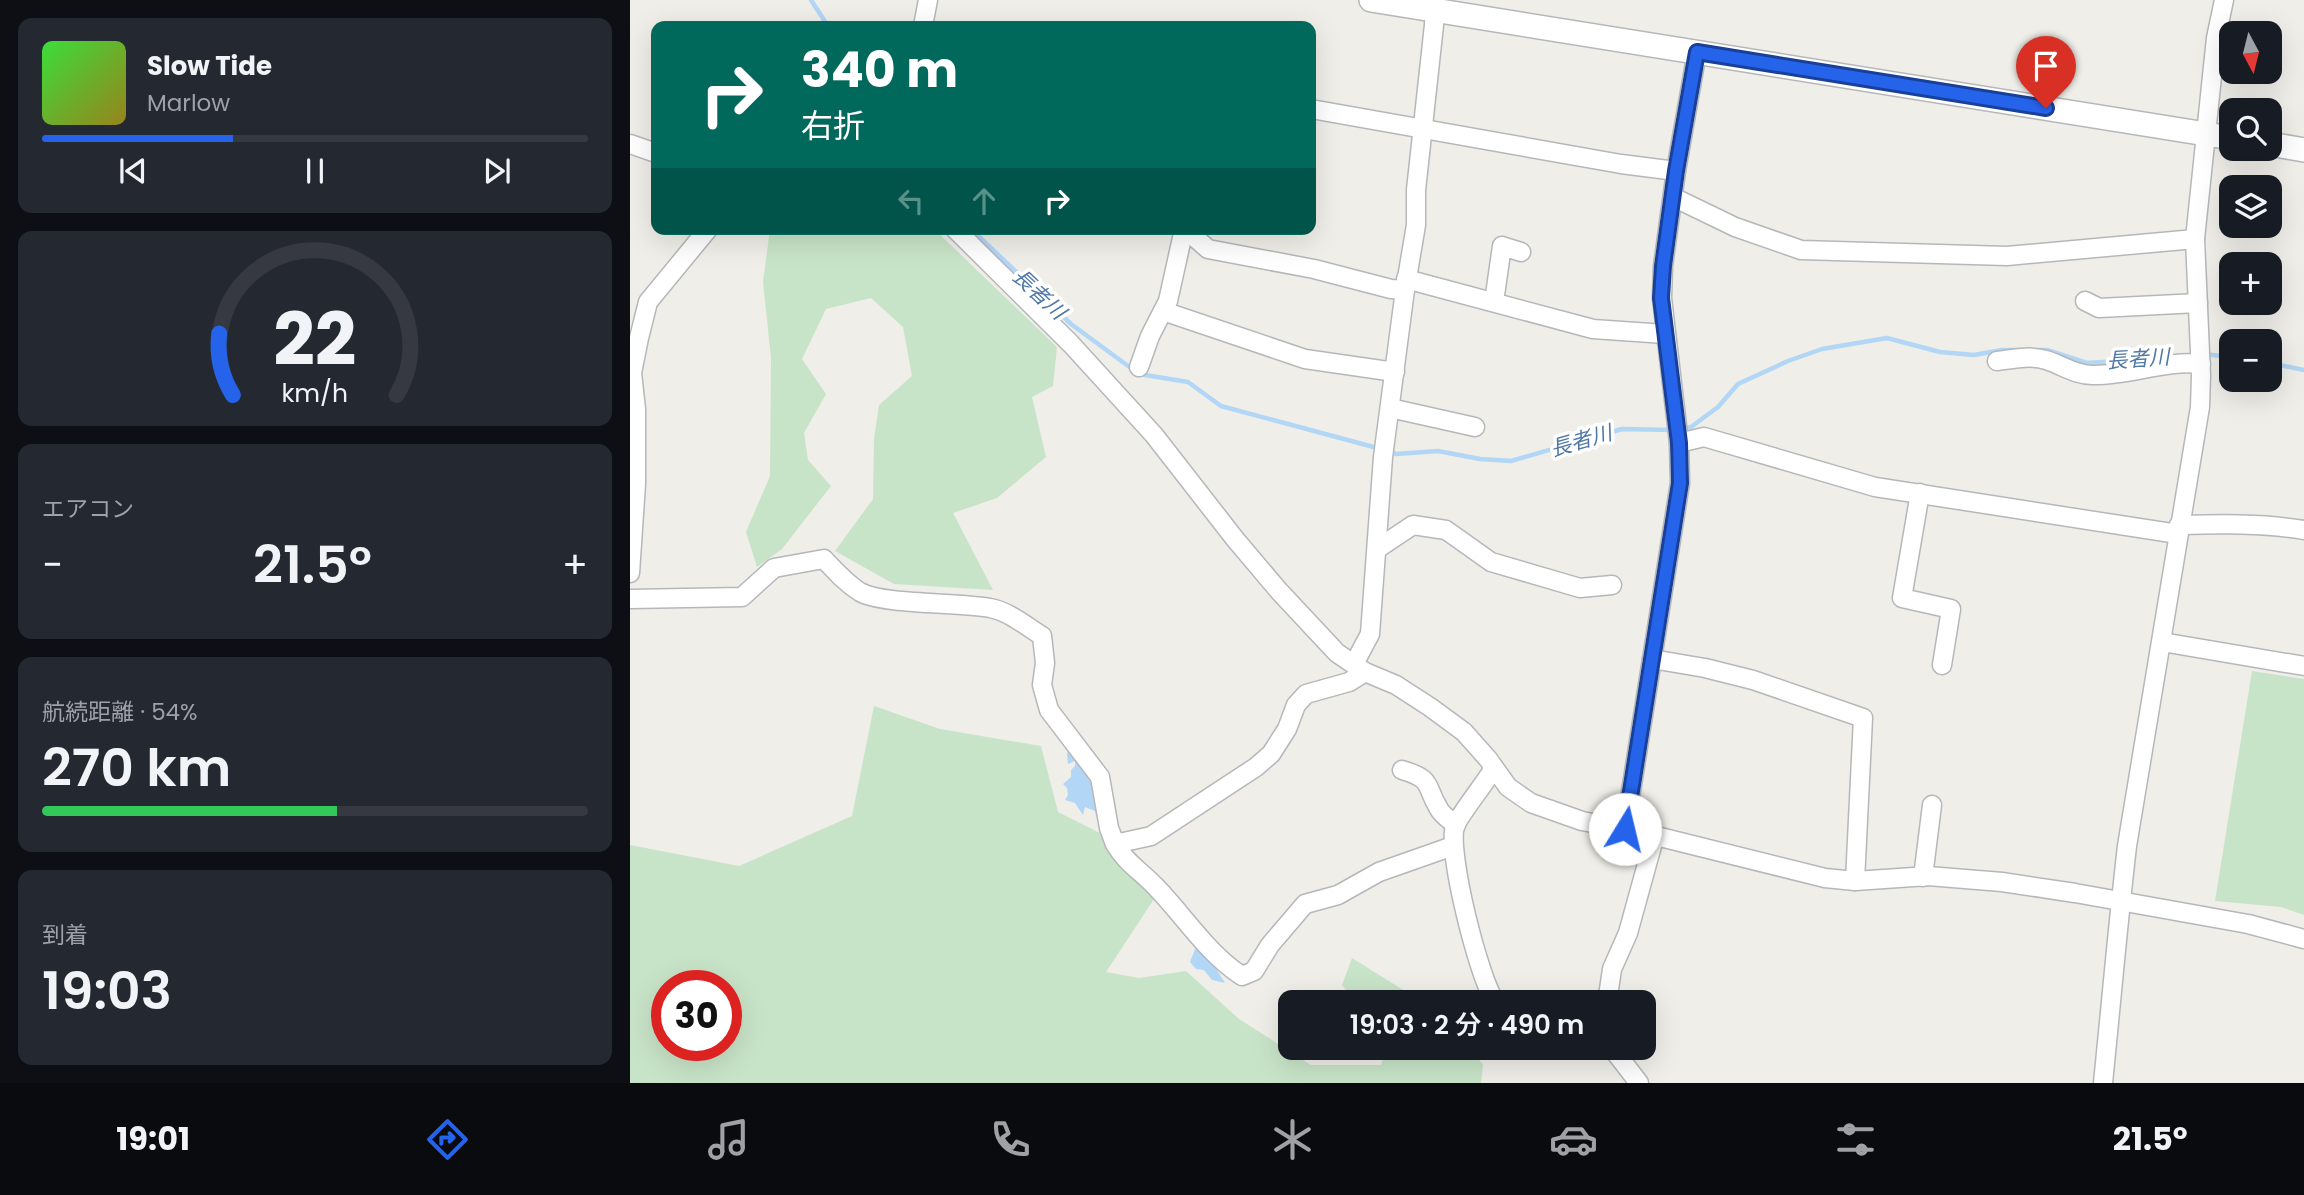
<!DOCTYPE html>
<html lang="ja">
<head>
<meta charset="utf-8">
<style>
  :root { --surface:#171b24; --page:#242831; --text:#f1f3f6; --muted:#9ea1a6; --line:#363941; --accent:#2563eb }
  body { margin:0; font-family:Poppins,"Noto Sans JP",sans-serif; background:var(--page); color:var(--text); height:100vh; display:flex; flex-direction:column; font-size:26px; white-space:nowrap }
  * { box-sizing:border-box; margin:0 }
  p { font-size:23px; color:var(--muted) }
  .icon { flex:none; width:38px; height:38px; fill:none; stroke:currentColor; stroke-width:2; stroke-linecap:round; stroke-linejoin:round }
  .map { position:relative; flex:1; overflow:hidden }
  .details { display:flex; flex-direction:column; gap:18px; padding:18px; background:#0d0f14; width:630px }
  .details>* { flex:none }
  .banner { position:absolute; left:21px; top:21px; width:665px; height:214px; border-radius:14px; box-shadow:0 7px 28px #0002; background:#00695c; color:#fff; overflow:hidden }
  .needle { width:46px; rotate:173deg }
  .buttons { position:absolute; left:1589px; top:21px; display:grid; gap:14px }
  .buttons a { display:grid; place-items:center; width:63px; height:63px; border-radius:14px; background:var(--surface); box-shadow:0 7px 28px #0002; font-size:35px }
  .speed { position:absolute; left:21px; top:970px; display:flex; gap:14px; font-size:35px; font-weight:700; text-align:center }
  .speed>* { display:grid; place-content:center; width:91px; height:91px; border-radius:50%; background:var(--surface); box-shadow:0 7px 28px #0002; line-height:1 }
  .speed .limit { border:10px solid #d22; background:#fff; color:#111 }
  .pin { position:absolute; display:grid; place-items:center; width:60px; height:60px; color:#fff; margin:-72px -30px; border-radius:50% 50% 50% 0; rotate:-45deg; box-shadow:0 0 7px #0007 }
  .pin .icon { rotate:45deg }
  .me { position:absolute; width:77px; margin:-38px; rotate:9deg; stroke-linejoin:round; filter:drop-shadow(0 0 5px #0008) }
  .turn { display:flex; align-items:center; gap:24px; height:147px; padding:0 35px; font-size:32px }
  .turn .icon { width:91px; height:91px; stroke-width:2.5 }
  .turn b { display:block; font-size:49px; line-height:60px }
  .lanes { display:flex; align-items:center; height:66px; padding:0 35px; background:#0003; justify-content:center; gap:35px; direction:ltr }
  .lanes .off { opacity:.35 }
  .big { font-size:52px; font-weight:600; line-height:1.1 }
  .details .tile { flex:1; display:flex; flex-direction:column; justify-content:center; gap:10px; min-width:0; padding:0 24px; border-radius:14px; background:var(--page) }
  .details .dial { align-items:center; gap:0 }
  .dial svg { height:182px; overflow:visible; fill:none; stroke:var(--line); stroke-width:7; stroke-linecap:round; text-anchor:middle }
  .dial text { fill:var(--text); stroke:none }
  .song { display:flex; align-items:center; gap:21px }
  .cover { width:84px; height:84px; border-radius:10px; background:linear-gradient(135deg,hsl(120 70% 55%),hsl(50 70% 35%)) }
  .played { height:7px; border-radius:4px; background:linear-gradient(90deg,var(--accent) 35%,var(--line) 35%) }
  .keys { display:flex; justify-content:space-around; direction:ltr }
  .heat { display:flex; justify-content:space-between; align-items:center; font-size:38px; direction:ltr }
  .charge { height:10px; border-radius:5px; background:linear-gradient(90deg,#34c759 54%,var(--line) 0) }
  .trip { position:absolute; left:648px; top:990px; width:378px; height:70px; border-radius:14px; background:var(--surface); box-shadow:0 7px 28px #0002; font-weight:600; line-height:70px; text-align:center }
  .menu { display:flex; height:112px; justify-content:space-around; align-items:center; background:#090b0e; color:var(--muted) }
  .menu .icon { width:49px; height:49px }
  .menu .on { color:var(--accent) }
  .menu b { font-size:32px; color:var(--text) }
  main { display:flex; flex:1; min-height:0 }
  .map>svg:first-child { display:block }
  .green { fill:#c8e4c8; fill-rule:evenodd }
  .water { fill:#b2d6f6 }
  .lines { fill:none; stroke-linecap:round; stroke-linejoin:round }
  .stream { stroke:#b2d6f6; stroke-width:4.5 }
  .minor-casing { stroke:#b5b7ba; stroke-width:21 }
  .tertiary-casing { stroke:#b5b7ba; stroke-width:26 }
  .minor { stroke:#fff; stroke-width:18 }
  .tertiary { stroke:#fff; stroke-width:23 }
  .route-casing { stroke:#184099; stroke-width:18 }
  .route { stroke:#2563eb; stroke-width:12 }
  .labels { text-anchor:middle; stroke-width:7; stroke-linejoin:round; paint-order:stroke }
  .water-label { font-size:21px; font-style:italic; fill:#4f78a6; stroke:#fff }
</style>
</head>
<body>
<main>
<section class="details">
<div class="tile">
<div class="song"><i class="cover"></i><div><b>Slow Tide</b><p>Marlow</p></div></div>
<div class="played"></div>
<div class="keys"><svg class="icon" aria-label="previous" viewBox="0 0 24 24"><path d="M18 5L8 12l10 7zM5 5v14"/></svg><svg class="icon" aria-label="pause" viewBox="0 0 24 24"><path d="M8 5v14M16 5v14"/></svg><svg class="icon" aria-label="next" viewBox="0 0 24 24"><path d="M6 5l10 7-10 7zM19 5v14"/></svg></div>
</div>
<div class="tile dial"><svg viewBox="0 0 100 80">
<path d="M14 69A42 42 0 1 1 86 69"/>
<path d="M14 69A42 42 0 0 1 8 42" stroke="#2563eb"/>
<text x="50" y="56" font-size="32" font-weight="700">22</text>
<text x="50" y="72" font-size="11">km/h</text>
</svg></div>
<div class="tile"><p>エアコン</p>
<div class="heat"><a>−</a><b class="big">21.5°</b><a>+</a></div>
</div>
<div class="tile"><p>航続距離 · 54%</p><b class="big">270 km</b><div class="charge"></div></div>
<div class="tile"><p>到着</p><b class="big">19:03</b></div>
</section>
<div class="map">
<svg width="1674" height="1083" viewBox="0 0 1674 1083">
  <rect width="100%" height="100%" fill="#efeee8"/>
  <g class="green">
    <path d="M140 229H304L427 347 423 386 402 397 416 457 367 498 323 513 363 590 264 584 205 551 243 499 244 439 249 405 282 376 273 327 241 298 196 309 172 359 196 394 174 433 178 460 201 486 152 549 127 567 116 532 140 476 141 358 133 282Z"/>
    <path d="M1622 671 1674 679V915L1651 907 1585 901Z"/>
    <path d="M244 706 310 729 411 746 428 812 472 834 524 899 476 972 509 978 556 971 609 1019 681 1065H751L756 1048H840L853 1065 851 1083H0V845L109 866 222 816ZM37 985H96V1045H37Z"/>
    <path d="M722 958 794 1003H726L712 985Z"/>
  </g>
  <g class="water">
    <path d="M440 750 466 780 471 819 466 816 465 811 455 807 453 815 445 803 435 800 438 795 437 788 433 784 441 777V770L445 766V761L438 764 437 753Z"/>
    <path d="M567 944 580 959 595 983 582 980 574 970 566 969 560 962Z"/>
  </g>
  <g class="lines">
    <g class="stream">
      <path d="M181 0 198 26"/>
      <path d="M341 229 441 324 509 374 558 382 591 406 751 449"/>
      <path d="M1408 350H1417L1457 363 1519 359"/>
      <path d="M1573 354 1601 357"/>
      <path d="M1640 363 1674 370"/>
      <path d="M1051 429 1061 427 1088 407 1108 384 1158 361 1192 349 1257 338 1310 352 1344 355 1372 350H1389"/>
      <path d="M760 451 766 454 808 451 850 459 881 461 992 429 1042 430"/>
    </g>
    <g class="minor-casing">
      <g id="minor">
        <path d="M293 26 298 0"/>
        <path d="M681 109 991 164 1046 171"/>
        <path d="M0 144 26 153"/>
        <path d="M1043 197 1105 227 1171 250 1377 256 1565 239"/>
        <path d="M325 229 441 344 524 435 605 539 649 591 707 653 735 672 766 685 800 707 834 732 858 759 878 787 901 803 952 821 1010 832 1195 878 1225 881 1298 876 1372 882 1445 893 1618 924 1674 939"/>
        <path d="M555 229 578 249 684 269 761 289 775 290"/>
        <path d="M776 279 963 329 1035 334"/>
        <path d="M1455 301 1469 308 1568 303"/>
        <path d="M864 302 872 246 891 252"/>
        <path d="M533 311 675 359 765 372"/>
        <path d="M1367 361C1382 359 1401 355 1416 360 1432 365 1445 375 1462 375 1499 376 1534 360 1571 364"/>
        <path d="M509 367 520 336 538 301 554 229"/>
        <path d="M760 408 845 427"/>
        <path d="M1049 443 1074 437 1245 487 1548 534"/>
        <path d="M1290 493 1272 598 1321 609 1312 665"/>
        <path d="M1549 525C1591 524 1632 523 1674 530"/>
        <path d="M747 549 783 525 816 530 861 562 950 588 982 585"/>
        <path d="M0 573 6 484V409L2 373 9 338 18 302 78 229"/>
        <path d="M0 599 112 597 144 568 194 559C205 571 216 583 230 592 253 605 329 602 360 608 378 611 396 626 412 636L415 663 412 685 419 710 470 777 479 828 485 844 521 836 626 767 641 754 657 729 666 705 676 694 719 682 735 672"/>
        <path d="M1532 642 1674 666"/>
        <path d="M1022 659 1075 668 1123 680 1233 718 1225 881"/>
        <path d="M724 664 740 634 753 457 775 290 786 225V190L804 25 805 0"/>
        <path d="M864 768C856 782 830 814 825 826 817 852 849 980 866 1003"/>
        <path d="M772 770C805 780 794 785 809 809 812 815 820 820 826 825"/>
        <path d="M995 829 1050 483 1049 443 1032 298 1033 266 1046 171 1067 52"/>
        <path d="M485 844C495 862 512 872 526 887 555 917 577 953 612 976L624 971 640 945 675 904 708 895 749 872 823 846"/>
        <path d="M1293 877 1302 805"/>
        <path d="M977 1003 982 969 998 933 1025 835"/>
        <path d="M982 1048 1009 1083"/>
        <path d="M1473 1083C1481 1004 1488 924 1497 846L1570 407 1571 375 1565 239 1586 38 1594 0"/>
      </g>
    </g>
    <g class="tertiary-casing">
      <g id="tertiary">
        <path d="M741 0 1601 138"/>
        <path d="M1640 144 1674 150"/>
      </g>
    </g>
    <use href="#minor" class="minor"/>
    <use href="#tertiary" class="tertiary"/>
  </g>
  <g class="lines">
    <g class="route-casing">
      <path id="route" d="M995 829 1050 483 1049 443 1031 298 1033 266 1046 171 1067 52 1416 108"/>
    </g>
    <use href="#route" class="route"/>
  </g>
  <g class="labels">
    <g class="water-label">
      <text transform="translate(409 294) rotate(43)" y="7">長者川</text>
      <text transform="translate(1508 359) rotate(-4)" y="7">長者川</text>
      <text transform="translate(951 441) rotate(-16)" y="7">長者川</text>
    </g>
  </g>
</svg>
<div class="buttons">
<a><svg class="needle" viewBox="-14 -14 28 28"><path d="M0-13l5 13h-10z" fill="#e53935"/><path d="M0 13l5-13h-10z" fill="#9ea1a6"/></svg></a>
<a><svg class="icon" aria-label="search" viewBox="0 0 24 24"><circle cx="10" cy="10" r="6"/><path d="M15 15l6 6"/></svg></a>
<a><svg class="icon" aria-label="layers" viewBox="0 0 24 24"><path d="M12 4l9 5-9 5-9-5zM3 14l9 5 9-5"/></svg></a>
<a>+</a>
<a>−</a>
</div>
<div class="speed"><div class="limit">30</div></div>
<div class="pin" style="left:1416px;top:108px;background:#d93025"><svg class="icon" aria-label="arrive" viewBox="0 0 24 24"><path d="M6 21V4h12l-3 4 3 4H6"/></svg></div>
<svg class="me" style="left:995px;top:829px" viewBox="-20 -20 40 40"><circle r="19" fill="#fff"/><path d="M0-13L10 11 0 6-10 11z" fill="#2563eb"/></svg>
<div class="trip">19:03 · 2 分 · 490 m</div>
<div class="banner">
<div class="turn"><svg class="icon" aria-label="right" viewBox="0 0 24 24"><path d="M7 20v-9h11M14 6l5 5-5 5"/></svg><div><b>340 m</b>右折</div></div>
<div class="lanes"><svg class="icon off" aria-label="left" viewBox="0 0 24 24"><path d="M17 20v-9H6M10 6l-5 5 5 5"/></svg><svg class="icon off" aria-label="ahead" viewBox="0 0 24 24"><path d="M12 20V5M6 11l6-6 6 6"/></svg><svg class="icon" aria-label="right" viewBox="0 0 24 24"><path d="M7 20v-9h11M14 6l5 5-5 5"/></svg></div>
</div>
</div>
</main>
<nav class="menu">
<b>19:01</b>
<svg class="icon on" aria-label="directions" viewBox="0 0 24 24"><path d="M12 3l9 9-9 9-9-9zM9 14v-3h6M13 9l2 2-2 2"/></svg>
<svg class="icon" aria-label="music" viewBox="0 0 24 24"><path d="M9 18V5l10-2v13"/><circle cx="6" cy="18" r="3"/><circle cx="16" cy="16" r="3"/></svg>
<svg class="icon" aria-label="phone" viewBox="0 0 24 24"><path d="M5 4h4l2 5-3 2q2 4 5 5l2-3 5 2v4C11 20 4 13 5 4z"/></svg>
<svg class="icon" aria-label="climate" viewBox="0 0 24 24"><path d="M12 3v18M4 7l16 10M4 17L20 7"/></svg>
<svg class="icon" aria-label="car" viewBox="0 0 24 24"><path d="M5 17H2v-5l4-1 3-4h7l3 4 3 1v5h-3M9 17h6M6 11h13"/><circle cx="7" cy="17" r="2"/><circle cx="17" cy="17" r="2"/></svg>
<svg class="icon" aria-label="filters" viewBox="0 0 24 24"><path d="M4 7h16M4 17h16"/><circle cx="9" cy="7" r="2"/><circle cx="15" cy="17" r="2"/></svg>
<b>21.5°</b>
</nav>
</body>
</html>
